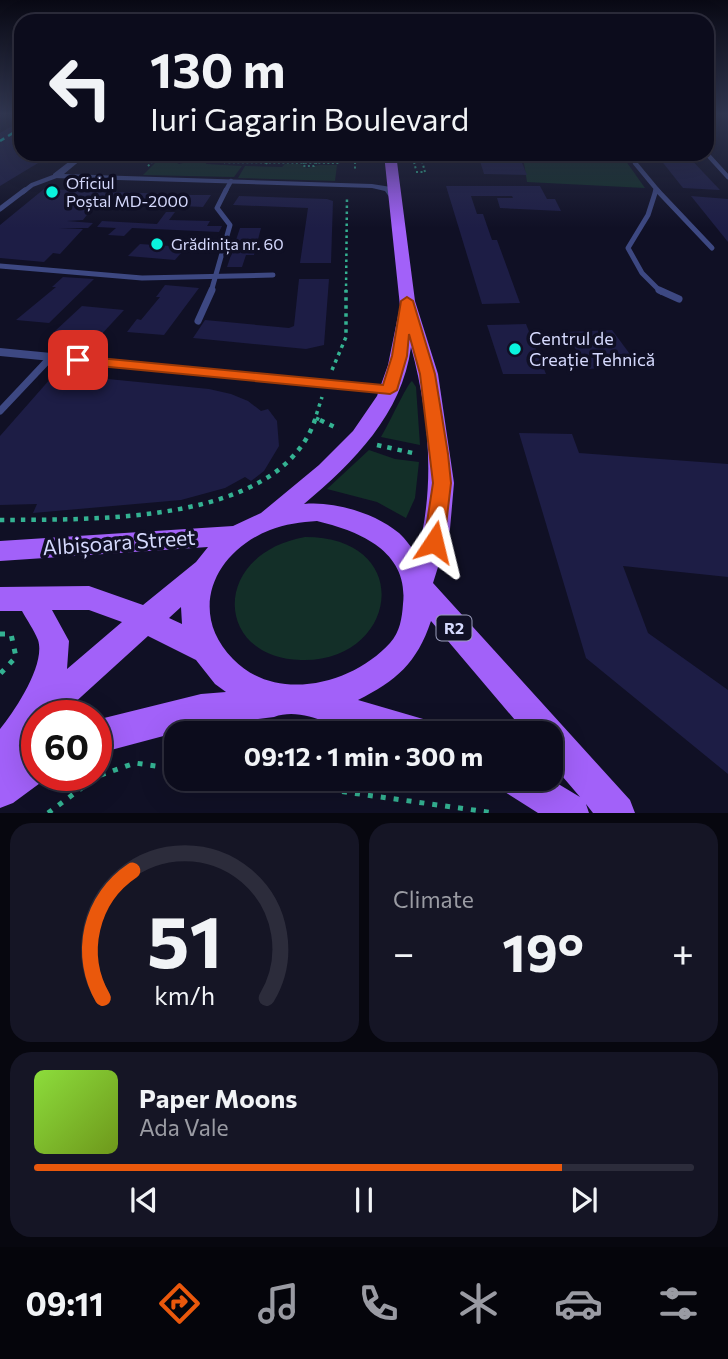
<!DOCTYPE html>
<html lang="en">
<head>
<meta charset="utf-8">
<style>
  :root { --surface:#0c0c1c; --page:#151525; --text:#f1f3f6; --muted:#9a9ba3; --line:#2c2c3b; --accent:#ea580c }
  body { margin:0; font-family:Commissioner,sans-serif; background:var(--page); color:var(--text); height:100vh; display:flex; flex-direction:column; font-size:26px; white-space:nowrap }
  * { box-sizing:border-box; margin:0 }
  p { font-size:23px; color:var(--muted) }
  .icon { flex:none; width:38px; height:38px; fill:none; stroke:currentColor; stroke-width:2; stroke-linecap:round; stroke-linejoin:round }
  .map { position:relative; height:813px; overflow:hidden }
  .drawer { display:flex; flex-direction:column; gap:10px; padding:10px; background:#07070f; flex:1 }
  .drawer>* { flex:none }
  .guide { position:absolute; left:14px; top:14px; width:700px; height:147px; border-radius:21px; box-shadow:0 7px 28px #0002,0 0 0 2px var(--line); background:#0c0c1c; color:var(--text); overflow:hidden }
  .speed { position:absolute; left:21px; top:700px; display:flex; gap:14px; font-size:35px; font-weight:700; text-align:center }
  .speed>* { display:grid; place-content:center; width:91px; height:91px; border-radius:50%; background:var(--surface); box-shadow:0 7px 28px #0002,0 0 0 2px var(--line); line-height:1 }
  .speed .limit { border:10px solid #d22; background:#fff; color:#111 }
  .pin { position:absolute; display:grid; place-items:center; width:60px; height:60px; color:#fff; margin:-30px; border-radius:14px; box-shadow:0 4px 10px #0006 }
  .me { position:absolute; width:77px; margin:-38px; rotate:10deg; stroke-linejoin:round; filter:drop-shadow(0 0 5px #0008) }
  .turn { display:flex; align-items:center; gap:24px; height:147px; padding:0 21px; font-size:32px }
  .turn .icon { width:91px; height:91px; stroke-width:2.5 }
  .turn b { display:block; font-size:49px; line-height:60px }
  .big { font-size:52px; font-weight:700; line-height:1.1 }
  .drawer .card { flex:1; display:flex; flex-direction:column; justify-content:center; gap:10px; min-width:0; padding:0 24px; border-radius:21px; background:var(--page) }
  .drawer .dial { align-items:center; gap:0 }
  .dial svg { height:182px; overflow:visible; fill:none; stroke:var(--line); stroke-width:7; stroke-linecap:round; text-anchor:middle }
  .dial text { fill:var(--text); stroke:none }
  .song { display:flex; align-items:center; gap:21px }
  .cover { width:84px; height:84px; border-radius:10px; background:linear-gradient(135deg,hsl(90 70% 55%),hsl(80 70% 35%)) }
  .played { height:7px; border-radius:4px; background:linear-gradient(90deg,var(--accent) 80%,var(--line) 80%) }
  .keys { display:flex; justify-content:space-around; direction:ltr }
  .heat { display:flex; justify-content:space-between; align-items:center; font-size:38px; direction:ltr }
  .drawer .tiles { flex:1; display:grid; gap:10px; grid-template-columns:1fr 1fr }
  .card:last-child { grid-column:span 2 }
  .trip { position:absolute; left:164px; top:721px; width:399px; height:70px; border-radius:21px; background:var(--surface); box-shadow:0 7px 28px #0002,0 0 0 2px var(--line); font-weight:700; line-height:70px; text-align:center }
  .dock { display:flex; height:112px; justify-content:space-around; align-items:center; background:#05050b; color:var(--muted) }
  .dock .icon { width:49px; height:49px }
  .dock .on { color:var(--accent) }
  .dock b { font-size:32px; color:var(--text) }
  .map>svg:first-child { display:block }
  .green { fill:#132f28 }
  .building { fill:#1d1d45 }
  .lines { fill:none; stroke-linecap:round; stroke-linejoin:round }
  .path-far4 { stroke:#34b292; stroke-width:2; stroke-dasharray:2 2.5; stroke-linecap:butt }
  .path-far3 { stroke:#34b292; stroke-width:2.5; stroke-dasharray:2.5 3.5; stroke-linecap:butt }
  .path-far2 { stroke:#34b292; stroke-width:3.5; stroke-dasharray:3.5 4.5; stroke-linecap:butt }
  .path-far1 { stroke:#34b292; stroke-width:4.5; stroke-dasharray:4.5 6; stroke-linecap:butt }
  .path { stroke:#34b292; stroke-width:5; stroke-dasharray:5 8; stroke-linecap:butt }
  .lane-far2 { stroke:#3d4882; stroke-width:4.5 }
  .lane-far1 { stroke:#3d4882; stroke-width:5 }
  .lane { stroke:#3d4882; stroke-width:7 }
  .street { fill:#3d4882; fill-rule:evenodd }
  .primary { fill:#a261f9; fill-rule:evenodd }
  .rail { stroke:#0af5de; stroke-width:2.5; stroke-dasharray:5 4.5; stroke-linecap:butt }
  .route { fill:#ea580c; stroke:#983908; stroke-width:2 }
  .poi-dot { fill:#0af5de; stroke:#101025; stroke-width:2.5 }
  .labels { text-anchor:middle; stroke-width:7; stroke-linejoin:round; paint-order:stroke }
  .far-poi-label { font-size:16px; fill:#d5d9fd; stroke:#101025; text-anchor:start }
  .shield { fill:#101025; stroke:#9a9dbc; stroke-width:2 }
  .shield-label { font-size:16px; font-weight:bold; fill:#d5d9fd }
  .poi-label { font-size:18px; fill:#d5d9fd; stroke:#101025; text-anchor:start }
  .near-street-label { font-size:21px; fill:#d5d9fd; stroke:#101025 }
</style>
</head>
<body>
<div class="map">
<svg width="728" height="813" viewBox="0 0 728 813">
  <rect width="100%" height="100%" fill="#101025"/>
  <g class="green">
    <path d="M503 154H625L623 157 645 188 527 182 523 157Z"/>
    <path d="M158 160H172L179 164 191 161H207L206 164 242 166 234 177 143 175Z"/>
    <path d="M285 164H300L307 168 319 165H337L335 181 238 178 245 166 282 167Z"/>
    <path d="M412 381 416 387 420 445 381 437C388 426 407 384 412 381Z"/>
    <path d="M369 450 395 459 419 462 415 498 406 518 377 502 327 489Z"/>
    <path d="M305 537C417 537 398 663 301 660 214 658 210 554 305 537Z"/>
  </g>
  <g class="building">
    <path d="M21 121V154H53L0 186V133Z"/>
    <path d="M656 154H686L720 190 683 188Z"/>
    <path d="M479 158H520L527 175 484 174Z"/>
    <path d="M446 186H540L547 199H555L561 211 500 208 497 198H513L512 196H471L477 214H483L492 240H497L520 303 482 304Z"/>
    <path d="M44 189 193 195H211L203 207 97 202 83 220 67 221 93 223 88 228H59L83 229 60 254 53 253 44 262 0 258V225Z"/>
    <path d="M239 196 327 199 333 201 331 263H300L308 208 233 205Z"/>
    <path d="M691 196 728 199V242Z"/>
    <path d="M166 212H175L169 220 210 221 207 226H222L219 232 132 228 124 236 108 235 116 228 97 227 102 221 157 224Z"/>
    <path d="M240 228H261L254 255H246L242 267H227Z"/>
    <path d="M140 244 186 247 175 260 128 256Z"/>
    <path d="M63 277 94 279 49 323 16 320 56 287H52Z"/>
    <path d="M299 279H329L324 345 306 349 193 338 205 320 289 328 294 326Z"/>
    <path d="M165 285 199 288 164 335 127 332 137 319 141 320 160 297H156Z"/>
    <path d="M82 306 124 310 99 337 54 332Z"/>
    <path d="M526 324 546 374H503L487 325Z"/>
    <path d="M612 330 638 365 588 369 565 332Z"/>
    <path d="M51 378 105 385 108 379 209 389 231 394 248 401 261 411 268 409 277 421 279 446 264 471 251 481 245 477 225 488 181 500 33 513 37 504 0 505V436Z"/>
    <path d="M519 433 572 434 579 453 728 464V577L623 566 648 633 728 690V774L586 658Z"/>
  </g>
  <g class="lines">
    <g class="path-far4">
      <path d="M219 154 212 162 340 163"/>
      <path d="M355 154V158"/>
      <path d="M413 154 414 158"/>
      <path d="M282 156 340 158"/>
      <path d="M175 161 187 162 193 155"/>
      <path d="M304 162 303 166H314L317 162"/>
      <path d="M355 162V170"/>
      <path d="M414 162 416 170"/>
      <path d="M224 163 231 154"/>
      <path d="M266 164 273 154"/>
      <path d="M148 166 159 155 216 156"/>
      <path d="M416 172H425L420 154"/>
    </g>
    <path class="path-far3" d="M346 292 347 196"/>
    <g class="path-far2">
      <path d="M332 370 346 337V290"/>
      <path d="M316 418 324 422"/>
      <path d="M314 422 322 397"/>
    </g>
    <g class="path-far1">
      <path d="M320 420 339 429"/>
      <path d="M377 445 417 454"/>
      <path d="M0 520C91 519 278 526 315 420"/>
    </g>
    <g class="path">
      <path d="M0 634H11L16 657 0 674"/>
      <path d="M252 779 495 813"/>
      <path d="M48 813 98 776 135 763 177 769"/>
    </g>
    <g class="lane-far2">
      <path d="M636 154 635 163 659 192"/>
      <path d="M707 154 728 177"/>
      <path d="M23 192 32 185 56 176"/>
      <path d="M225 192 231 181"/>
      <path d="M655 192 656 189"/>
    </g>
    <g class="lane-far1">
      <path d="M656 190 648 215 628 248 642 273 661 292"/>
      <path d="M657 190 712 248"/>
      <path d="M0 209 25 190"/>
      <path d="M0 266 142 278 273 275"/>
      <path d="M211 292 230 225 217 208 226 190"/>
    </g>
    <g class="lane">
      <path d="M659 290 679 299"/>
      <path d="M198 321 212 290"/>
      <path d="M0 411 51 357"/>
    </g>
    <g class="street">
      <path d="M79 154H88L64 174 372 184 391 187 399 199 392 201 385 191 372 188 53 178V174Z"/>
      <path d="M0 348 390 386 397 390 390 394 0 356Z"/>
    </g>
    <path class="primary" d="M384 154H396L415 301 438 374 454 483 450 529 433 583 630 800 635 813H593L586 804 589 813H538L505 792 500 779H550L580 797 551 763V733H526L431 621C417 663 396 681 358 700L430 721 435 733C412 733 386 736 364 733 334 729 304 706 274 717L201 726 96 754V720L201 694 226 692 215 684 196 660 148 636 60 716H37V737L22 755 37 749V775H51L13 803 0 808V729C15 711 46 664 38 640 34 630 27 620 22 611H0V587L89 586 143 605 196 562 208 547 0 561V541L233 526 261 513 319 465 353 431 377 396 388 365 400 306ZM411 347C429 413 436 487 417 554 411 548 406 539 399 533 375 513 334 501 304 504 354 462 402 414 411 347ZM317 521C359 531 409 551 403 604 402 618 400 632 390 643 353 684 276 704 233 659 187 612 214 552 270 530 285 524 301 522 317 521ZM181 607 182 624 169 618ZM52 610H89L122 622 67 669 69 641Z"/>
    <path class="rail" d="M0 141 21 128"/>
  </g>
  <linearGradient id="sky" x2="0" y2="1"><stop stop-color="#090914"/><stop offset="0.5" stop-color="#313751"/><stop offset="1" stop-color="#313751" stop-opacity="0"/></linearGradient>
  <rect width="728" height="228" fill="url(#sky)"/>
  <path class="route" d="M407 297 413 301 435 374 448 454 451 483 444 542 441 548 434 550 427 548 424 542 433 483 420 374 409 334 407 356 397 390 390 394 78 364 71 360 78 356 383 385 392 356 401 301Z"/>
  <g class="poi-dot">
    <circle cx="52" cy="192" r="7"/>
    <circle cx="157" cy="244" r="7"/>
    <circle cx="515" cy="349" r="7"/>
  </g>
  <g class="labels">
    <g class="far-poi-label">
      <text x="66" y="189">Oficiul<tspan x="66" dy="18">Poștal MD-2000</tspan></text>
      <text x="171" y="250">Grădinița nr. 60</text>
    </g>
    <rect class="shield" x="436.5" y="615.5" width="35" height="25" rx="5"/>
    <g class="shield-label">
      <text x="454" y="634">R2</text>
    </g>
    <g class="poi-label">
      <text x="529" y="345">Centrul de<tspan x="529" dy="21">Creație Tehnică</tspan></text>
    </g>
    <g class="near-street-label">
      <text transform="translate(119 543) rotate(-4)" y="7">Albișoara Street</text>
    </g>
  </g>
</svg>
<div class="speed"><div class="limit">60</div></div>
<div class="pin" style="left:78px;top:360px;background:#d93025"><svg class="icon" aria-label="arrive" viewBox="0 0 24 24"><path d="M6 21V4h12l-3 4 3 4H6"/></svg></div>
<svg class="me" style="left:434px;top:542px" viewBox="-20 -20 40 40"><path d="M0-17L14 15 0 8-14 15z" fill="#ea580c" stroke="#fff" stroke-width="4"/></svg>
<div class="trip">09:12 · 1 min · 300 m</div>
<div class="guide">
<div class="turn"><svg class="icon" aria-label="left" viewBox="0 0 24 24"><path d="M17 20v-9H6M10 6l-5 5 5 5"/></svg><div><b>130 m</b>Iuri Gagarin Boulevard</div></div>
</div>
</div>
<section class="drawer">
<div class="tiles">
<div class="card dial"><svg viewBox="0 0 100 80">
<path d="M14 69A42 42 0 1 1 86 69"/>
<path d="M14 69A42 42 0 0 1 27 13" stroke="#ea580c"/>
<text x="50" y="56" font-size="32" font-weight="700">51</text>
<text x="50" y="72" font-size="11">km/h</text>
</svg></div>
<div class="card"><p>Climate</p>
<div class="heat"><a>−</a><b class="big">19°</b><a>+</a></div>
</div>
<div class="card">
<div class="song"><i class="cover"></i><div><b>Paper Moons</b><p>Ada Vale</p></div></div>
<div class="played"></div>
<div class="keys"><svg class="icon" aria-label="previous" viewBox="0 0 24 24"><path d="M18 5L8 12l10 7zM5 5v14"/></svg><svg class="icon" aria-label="pause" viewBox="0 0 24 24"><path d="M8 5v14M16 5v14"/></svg><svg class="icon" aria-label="next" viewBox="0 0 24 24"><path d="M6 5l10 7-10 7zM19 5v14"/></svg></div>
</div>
</div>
</section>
<nav class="dock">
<b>09:11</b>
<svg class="icon on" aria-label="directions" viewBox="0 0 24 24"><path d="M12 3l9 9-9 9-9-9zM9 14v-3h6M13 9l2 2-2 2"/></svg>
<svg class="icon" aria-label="music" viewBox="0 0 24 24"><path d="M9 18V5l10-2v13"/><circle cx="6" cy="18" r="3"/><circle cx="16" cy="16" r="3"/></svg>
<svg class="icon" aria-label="phone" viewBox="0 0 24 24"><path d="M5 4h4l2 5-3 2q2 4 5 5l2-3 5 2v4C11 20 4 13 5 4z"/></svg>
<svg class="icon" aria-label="climate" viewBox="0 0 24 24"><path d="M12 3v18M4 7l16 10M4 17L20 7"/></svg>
<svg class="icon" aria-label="car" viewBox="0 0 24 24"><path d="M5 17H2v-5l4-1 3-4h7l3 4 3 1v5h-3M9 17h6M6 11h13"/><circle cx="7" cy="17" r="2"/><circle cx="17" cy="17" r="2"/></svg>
<svg class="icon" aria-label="filters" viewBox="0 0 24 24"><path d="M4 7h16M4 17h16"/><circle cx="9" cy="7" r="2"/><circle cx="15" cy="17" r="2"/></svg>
</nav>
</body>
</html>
